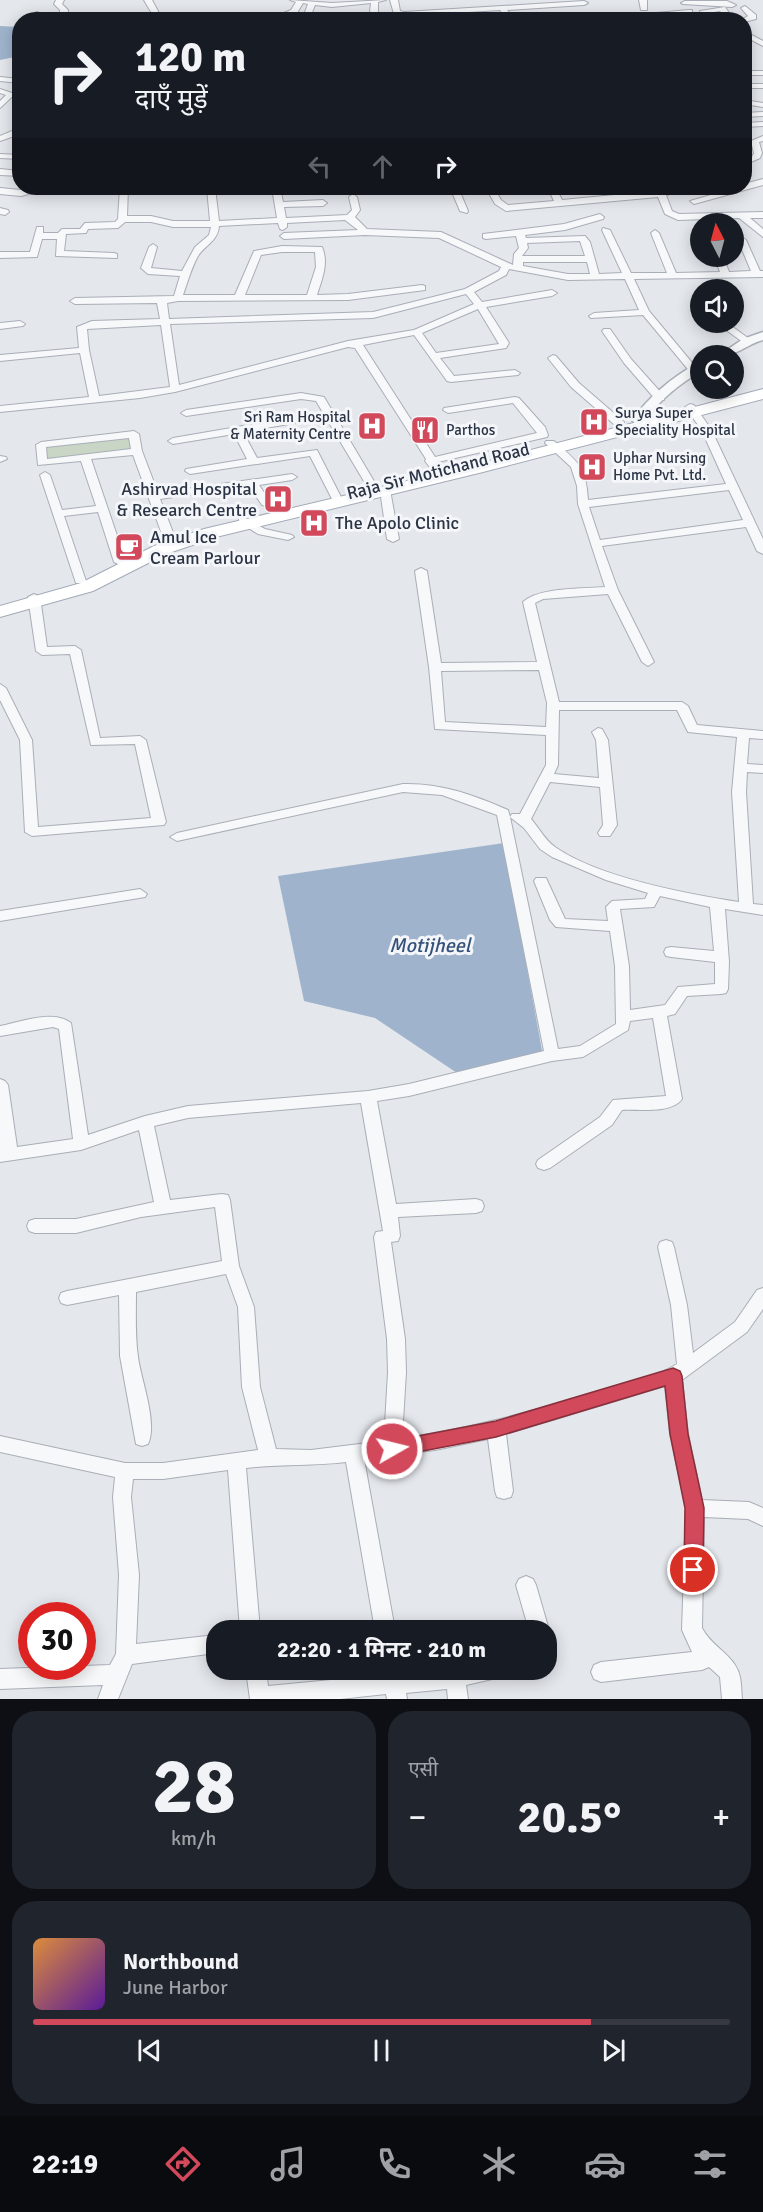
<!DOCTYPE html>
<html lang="hi">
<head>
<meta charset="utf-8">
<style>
  :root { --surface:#171b24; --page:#20242c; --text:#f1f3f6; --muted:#9ea1a6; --line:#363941; --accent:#d1495b }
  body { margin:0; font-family:Signika,"Noto Sans Devanagari",sans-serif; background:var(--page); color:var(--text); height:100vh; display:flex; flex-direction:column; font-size:22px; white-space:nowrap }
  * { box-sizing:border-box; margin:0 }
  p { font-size:20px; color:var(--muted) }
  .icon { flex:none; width:33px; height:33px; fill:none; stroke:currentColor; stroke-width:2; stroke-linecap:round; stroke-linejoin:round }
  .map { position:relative; height:1699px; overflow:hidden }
  .details { display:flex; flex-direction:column; gap:12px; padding:12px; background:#0d0f14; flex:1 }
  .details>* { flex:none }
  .guide { position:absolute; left:12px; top:12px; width:740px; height:183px; border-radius:24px; box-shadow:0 3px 15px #0003; background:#171b24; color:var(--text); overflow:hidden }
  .needle { width:39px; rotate:354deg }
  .controls { position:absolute; left:690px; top:213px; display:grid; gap:12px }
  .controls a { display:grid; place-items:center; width:54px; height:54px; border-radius:50%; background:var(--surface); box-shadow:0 3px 15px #0003; font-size:30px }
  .speed { position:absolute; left:18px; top:1602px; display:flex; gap:12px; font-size:30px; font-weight:700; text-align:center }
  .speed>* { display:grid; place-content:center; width:78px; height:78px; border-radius:50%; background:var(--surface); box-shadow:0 3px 15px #0003; line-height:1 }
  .speed .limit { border:9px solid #d22; background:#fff; color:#111 }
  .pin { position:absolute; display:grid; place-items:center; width:51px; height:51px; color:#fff; margin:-26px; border:3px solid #fff; border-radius:50%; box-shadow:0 2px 6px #0007 }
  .me { position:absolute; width:66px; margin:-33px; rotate:82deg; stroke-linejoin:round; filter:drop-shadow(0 0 4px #0008) }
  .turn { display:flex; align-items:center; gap:21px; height:126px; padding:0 24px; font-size:27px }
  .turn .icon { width:78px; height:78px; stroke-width:2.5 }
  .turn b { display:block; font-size:42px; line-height:51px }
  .lanes { display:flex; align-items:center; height:57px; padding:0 24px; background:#0003; justify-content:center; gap:30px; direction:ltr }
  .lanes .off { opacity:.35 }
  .big { font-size:45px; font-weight:700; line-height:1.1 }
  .details .card { flex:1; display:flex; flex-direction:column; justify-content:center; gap:9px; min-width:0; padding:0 21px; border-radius:24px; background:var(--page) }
  .details .dial { align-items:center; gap:0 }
  .dial b { font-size:78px; line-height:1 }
  .song { display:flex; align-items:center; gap:18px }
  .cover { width:72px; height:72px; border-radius:9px; background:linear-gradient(135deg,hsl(30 70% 55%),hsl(270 70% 35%)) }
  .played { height:6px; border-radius:3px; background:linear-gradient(90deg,var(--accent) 80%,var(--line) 80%) }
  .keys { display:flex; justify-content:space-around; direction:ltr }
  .heat { display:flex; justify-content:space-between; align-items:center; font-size:33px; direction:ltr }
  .details .tiles { flex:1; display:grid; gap:12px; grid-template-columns:1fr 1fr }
  .card:last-child { grid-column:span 2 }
  .trip { position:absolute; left:206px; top:1620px; width:351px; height:60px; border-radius:24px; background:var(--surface); box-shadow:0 3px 15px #0003; font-weight:700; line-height:60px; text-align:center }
  .dock { display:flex; height:96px; justify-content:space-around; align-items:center; background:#090b0e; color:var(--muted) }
  .dock .icon { width:42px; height:42px }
  .dock .selected { color:var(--accent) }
  .dock b { font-size:27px; color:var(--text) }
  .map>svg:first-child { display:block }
  .green { fill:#c9d6c5 }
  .water { fill:#9fb4cc }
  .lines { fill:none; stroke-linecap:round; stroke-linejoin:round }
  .minor-casing { stroke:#a9aeb7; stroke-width:2 }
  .tertiary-casing { stroke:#a9aeb7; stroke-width:3 }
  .primary-casing { stroke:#a3abb8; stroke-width:2 }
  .minor { fill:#f7f8fa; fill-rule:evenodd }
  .tertiary { fill:#f7f8fa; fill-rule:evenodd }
  .primary { fill:#fff; fill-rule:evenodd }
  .route { fill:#d1495b; stroke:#882f3b; stroke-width:1.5 }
  .labels { text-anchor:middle; stroke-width:6; stroke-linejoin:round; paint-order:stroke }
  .far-poi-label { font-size:15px; fill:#2b3445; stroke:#f4f6f9; text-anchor:start }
  .street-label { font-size:18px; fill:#2b3445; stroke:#f4f6f9 }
  .poi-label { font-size:18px; fill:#2b3445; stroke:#f4f6f9; text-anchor:start }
  .water-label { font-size:20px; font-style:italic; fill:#34527a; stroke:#f4f6f9 }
</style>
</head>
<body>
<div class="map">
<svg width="763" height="1699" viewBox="0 0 763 1699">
  <rect width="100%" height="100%" fill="#e4e7ec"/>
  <path class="green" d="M130 435 133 449 42 461 44 445Z"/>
  <g class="water">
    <path d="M0 26 19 27V56L0 60Z"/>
    <path d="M504 843 543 1056 460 1075 375 1018 304 1001 278 876Z"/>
  </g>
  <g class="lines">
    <g class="minor-casing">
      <g id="minor">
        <path d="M56 0H64L62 4 68 10 67 20 31 19V15L37 12 41 14 38 17 60 16V10L54 4Z"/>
        <path d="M144 0H152L159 13 168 20C154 20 151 12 144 0Z"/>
        <path d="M290 0 332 3 386 0 378 2V11L381 20H374L370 11 371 3 332 7 315 5 309 20H302L308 4 303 3 297 13 285 17 170 20 229 13H284L291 10 296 2Z"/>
        <path d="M390 0H398L400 11 404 12 584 1 588 3 584 5 507 10 512 16 536 20H507L500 10 404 16 394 14Z"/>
        <path d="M639 0H647V10H641Z"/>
        <path d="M685 1H727L736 5 732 7 683 4 681 3Z"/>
        <path d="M745 6 756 15V19L744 22V20H741L748 16 741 8Z"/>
        <path d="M725 7 734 20H727L720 11 708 13 711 20H704L700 11Z"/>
        <path d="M689 10H692V14L617 20H579Z"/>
        <path d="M744 31 763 41V46L744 36Z"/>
        <rect x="744" y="71" width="19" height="4"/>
        <path d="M0 77 20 79V83L0 81Z"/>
        <rect x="744" y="84" width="19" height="4"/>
        <path d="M0 89 15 94 0 108V101L6 95 0 93Z"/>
        <path d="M744 100 763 103V107L744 104Z"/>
        <path d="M763 112V116L744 117V113Z"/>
        <path d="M763 122V126L744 127V123Z"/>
        <path d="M17 129H20V134L0 141V136Z"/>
        <path d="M763 136V141L759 142 762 153 760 158 744 165V160L752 157 754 153 751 141Z"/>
        <path d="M0 154 20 155V159L0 158Z"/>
        <path d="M0 169 20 171V176L0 175Z"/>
        <path d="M763 179V185L694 204 690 201 735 188H744V184Z"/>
        <path d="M0 188 21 190 36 188H51L21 196 0 194Z"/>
        <path d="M120 188H128L127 216H151L173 221H210L207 188H215L219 221 277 218 272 188H280L283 202 323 200 327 203 323 206 284 207 286 218 347 215 352 210 349 197 353 194 357 197 360 210 355 217 367 229 441 232 513 265 514 254 519 248 516 236 486 239 483 238V234L564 224 600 214 604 217 603 219 565 230 525 235 526 238 585 236 590 242 599 274 622 273 602 230 603 228 610 230 631 273H667L651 233 655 230 659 233 676 273 720 272 714 256H723L729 272 751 271 738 240 742 237 746 240 760 271H763V277L634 279 649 311 699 371 694 374 691 373 643 315 591 318 589 316 594 313 639 310 625 279 568 280 509 269 506 275 474 292 482 302 552 290 557 293 552 296 486 307 509 343 506 348 440 358 454 376 515 370 520 373 518 375 451 382 447 381 414 335 363 345 435 457 537 433 513 403 448 413 443 410 444 408 515 397 519 398 545 427 548 435 547 437 438 462 445 473 440 476 436 475 425 461 426 459 355 348 348 347 175 392 140 398 0 412V406L89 397 80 353 0 361V355L79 348 77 327 92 321 160 319 157 303 75 304 70 301 75 298 174 296 180 276 148 274 141 268 149 247 153 244 157 247 151 268 182 271 195 247 209 235 211 227H173L151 222H125L118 228 88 229 86 233 66 234 64 251 114 253 117 254V258L56 256 57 239H42L37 257 0 258V252H30L37 227H43V233H58L62 229H80L85 223 115 222 118 219ZM345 220 358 230 284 233 280 236 284 239 365 235 439 238 501 267 499 271 465 289 373 312 169 319 167 303 178 301 348 300 425 290V286L422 285 348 294 317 295C322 279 329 263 322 247L282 246 254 251 235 295H183C188 281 191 269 198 256 205 245 218 241 219 226L278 223 280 229 283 230 287 227V223ZM580 241 585 256H522L528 248 527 243ZM282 252H315L316 267 307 295H245L261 255ZM523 262H587L590 274H568L523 266ZM466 294 474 304 414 330 348 341 179 385 170 324 373 318ZM478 309 499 344 436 353 422 333ZM161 325 170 387 99 396 89 350 87 329Z"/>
        <path d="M340 188H348L349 190 345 193Z"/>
        <path d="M456 188H475L460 192 468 211 467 213 460 211 452 192Z"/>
        <path d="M486 188H494L501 200 508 205 554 201 548 188H556L562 200 688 188 687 190 666 195 672 211 679 214 763 212V218H750L763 229V237L739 218 678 220 665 214 658 197 506 211 495 204Z"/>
        <path d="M0 208 8 210 9 212 5 215 0 214Z"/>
        <path d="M20 321 25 324 23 326 0 329V323Z"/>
        <path d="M715 322H726L752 341 744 343Z"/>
        <path d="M604 329H610L631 359 664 396V400H656L624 363 602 331Z"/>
        <path d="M553 355 556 356 579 383 624 422V426H616L571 387 548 358Z"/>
        <path d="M301 393 324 397 378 488 377 490 373 491 368 488 316 401 301 399 186 416 181 413 186 410Z"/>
        <path d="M690 404 694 405 711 429 763 539V554L757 551 746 527 602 546 618 590 654 662 648 666 642 662 608 594 543 599 535 603 559 702H682L688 706 697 725 763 731V739L749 738 747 764 763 765V773L747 772 746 792 753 904 763 905V915L725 909 729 962 728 989 726 993 721 994 687 996 675 1014 667 1016 682 1099C672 1114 638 1109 622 1110L612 1125 550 1168 544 1170 538 1168 536 1164 538 1160 600 1117 613 1100 666 1096 653 1018 630 1021 628 1030 583 1057 552 1061 409 1096 377 1101 396 1204 476 1199 482 1201 484 1206 482 1211 476 1213 398 1217 400 1236 398 1241 391 1242 405 1339 406 1372 402 1438C468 1430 531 1411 594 1393 622 1385 653 1379 677 1364L671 1305 658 1247 660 1242 666 1240 672 1242 674 1247 687 1305 693 1353 735 1322 757 1290 763 1288V1309L747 1332 682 1380 688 1434 702 1500 749 1502 763 1508V1526L748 1519 704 1517 702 1628C710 1644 726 1651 735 1665 742 1675 741 1688 742 1699H722L720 1677 709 1667 702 1670 601 1682 594 1679 591 1672 594 1665 601 1662 692 1652 682 1630 686 1508 670 1434 665 1386 506 1434 513 1491 511 1497 504 1499 497 1497 495 1491 488 1439 435 1450 364 1459 395 1630H375L346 1462C313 1466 279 1464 246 1468L260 1630H240L228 1470 163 1479H133L131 1497 139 1575 136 1644 216 1635V1653L132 1664 118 1699H98L103 1685 0 1689V1669L110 1665 116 1654 119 1575 113 1497 115 1477 0 1452V1436L125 1463H163L258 1450 242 1387 238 1307 226 1274 136 1292C136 1313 135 1336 138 1357 141 1380 158 1423 148 1444L142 1446 136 1444 120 1356 119 1295 67 1305 61 1303 59 1298 61 1293 67 1291 222 1261 215 1207 141 1217 76 1233H35L29 1231 27 1226 29 1221 35 1219H76L154 1202 139 1130 81 1150 0 1162V1079L5 1081 8 1085 17 1147 73 1139 59 1029 53 1027 0 1036V1026C20 1022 54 1009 71 1023L88 1135 145 1116 188 1106 368 1091 409 1084 544 1051 497 815 442 795 403 792 177 841 170 837 177 833 403 784C441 783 474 795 508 810L510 817 512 814H520L546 765V735L435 729 429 667 415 571 421 568 427 571 441 663 537 662 523 602C539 587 583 589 605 587L578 504 577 486 571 467 545 443 546 441H554C578 462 586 466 588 500L726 484 701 429 685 407ZM729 490 743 520 600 540 589 507ZM539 670 547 703 546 727 445 722 441 671ZM559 710H677L688 732 737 737 732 792 739 902C687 894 598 877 555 847 545 840 539 828 531 819L550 782 600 787 603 825 598 833 600 836H610L617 825 608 740 602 729 598 728 592 732 596 740 599 778 554 774 558 765ZM510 817 524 828 540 849 552 857 606 880 648 893 645 899 612 901 606 907 608 921 565 919 546 878H536L534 881 550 920 556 927 610 931 615 966 616 1024 580 1046 558 1049ZM660 896 710 907 714 951 671 947 666 948 664 952 666 956 671 957 715 962V984L678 987 665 1005 630 1010 629 966 620 909 654 907ZM361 1103 383 1231 376 1232 374 1237 387 1339 388 1372 384 1441 311 1450 276 1449 260 1387 254 1307 239 1266 230 1200 228 1195 222 1194 170 1200 154 1126 188 1118Z"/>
        <path d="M296 417 300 418V422L243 432 257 458 317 450 341 497 340 499H332L310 456 190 474 185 471 186 469 247 459 234 434 173 444 168 441 173 438Z"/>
        <path d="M134 431 139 434 142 451 158 493 292 474 297 477 292 480 259 485 271 503 266 506 262 505 249 486 160 499 176 540 170 543 164 540 133 455 91 459 126 562 120 565 114 562 98 512 64 516 86 581 84 583H76L40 475 45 472 50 475 62 510 96 506 81 461 38 465 36 445 41 442ZM129 438 131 449 47 459 46 447Z"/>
        <path d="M0 456 6 457 7 459 0 462Z"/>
        <path d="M385 487 390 490 399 539 393 542 387 539 380 490Z"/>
        <path d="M243 517 265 529 292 535 294 537 288 540 258 534 239 522V518Z"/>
        <path d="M34 594 40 597 47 647 75 646 81 650 100 738 140 736 146 740 166 822 164 825 32 836 25 832 20 740 0 700V684L6 688 32 740 38 827 151 818 135 744 91 745 70 654 42 655 36 651 28 597Z"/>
        <path d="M140 889 147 894 145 897 0 921V911Z"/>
        <path d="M526 1576 533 1579 536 1585 549 1630 546 1636V1630H529L516 1585 519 1579Z"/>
        <path d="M246 1670H266L268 1686 383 1675 382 1670H402V1673L442 1670H504L501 1677 466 1685 468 1699H448L447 1689 406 1693 407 1699H387L386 1694 340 1699H250Z"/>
      </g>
    </g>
    <g class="tertiary-casing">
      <g id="tertiary">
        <path d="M763 332V340C745 345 738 356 718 356L743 339Z"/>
        <path d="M696 364H700V372C679 384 660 400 645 420L648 424 646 427H638L632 420C649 397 671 378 696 364Z"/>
      </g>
    </g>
    <g class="primary-casing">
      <path id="primary" d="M763 389V399L483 472 216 537 166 554 93 591 0 617V606L81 583 154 546 204 529 474 465Z"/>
    </g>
    <use href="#minor" class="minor"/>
    <use href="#tertiary" class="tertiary"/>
    <use href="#primary" class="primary"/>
  </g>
  <path class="route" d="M673 1368 680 1371 682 1376 688 1434 704 1508 703 1570 700 1576 693 1579 687 1576 684 1570 685 1508 670 1434 665 1386 496 1437 392 1457 386 1454 383 1449 386 1443 392 1441 496 1421Z"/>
  <defs>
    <g id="hospital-square" transform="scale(1.5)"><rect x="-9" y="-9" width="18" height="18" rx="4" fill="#d1495b" stroke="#f4f6f9"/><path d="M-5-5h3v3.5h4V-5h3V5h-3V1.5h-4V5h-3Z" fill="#fff"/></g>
    <g id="restaurant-square" transform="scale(1.5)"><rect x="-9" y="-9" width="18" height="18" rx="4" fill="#d1495b" stroke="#f4f6f9"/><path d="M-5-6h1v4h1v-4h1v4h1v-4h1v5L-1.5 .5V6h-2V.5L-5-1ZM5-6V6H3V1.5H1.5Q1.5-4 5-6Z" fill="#fff"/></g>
    <g id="cafe-square" transform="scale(1.5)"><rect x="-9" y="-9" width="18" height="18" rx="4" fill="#d1495b" stroke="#f4f6f9"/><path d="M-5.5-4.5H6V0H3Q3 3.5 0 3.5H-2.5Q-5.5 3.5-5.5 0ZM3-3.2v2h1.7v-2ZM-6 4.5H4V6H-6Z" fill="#fff"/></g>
  </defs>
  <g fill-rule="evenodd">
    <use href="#hospital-square" x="594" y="422"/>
    <use href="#hospital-square" x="372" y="426"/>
    <use href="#restaurant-square" x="425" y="430"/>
    <use href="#hospital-square" x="592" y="467"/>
    <use href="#hospital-square" x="278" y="499"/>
    <use href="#hospital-square" x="314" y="523"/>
    <use href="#cafe-square" x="129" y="547"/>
  </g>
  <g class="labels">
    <g class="far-poi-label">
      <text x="615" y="418">Surya Super<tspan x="615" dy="17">Speciality Hospital</tspan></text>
      <text x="351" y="422" text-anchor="end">Sri Ram Hospital<tspan x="351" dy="17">&amp; Maternity Centre</tspan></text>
      <text x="446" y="435">Parthos</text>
      <text x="613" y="463">Uphar Nursing<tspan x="613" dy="17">Home Pvt. Ltd.</tspan></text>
    </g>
    <g class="street-label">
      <text transform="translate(438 471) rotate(-14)" y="6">Raja Sir Motichand Road</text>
    </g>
    <g class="poi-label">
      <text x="257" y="495" text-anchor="end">Ashirvad Hospital<tspan x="257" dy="21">&amp; Research Centre</tspan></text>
      <text x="335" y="529">The Apolo Clinic</text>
      <text x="150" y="543">Amul Ice<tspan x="150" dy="21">Cream Parlour</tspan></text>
    </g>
    <g class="water-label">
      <text x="430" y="952">Motijheel</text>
    </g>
  </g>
</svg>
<div class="controls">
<a><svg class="needle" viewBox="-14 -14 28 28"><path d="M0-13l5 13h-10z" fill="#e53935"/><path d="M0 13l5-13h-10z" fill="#9ea1a6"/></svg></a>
<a><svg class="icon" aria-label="sound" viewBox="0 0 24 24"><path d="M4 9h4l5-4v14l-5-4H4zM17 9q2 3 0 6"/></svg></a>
<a><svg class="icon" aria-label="search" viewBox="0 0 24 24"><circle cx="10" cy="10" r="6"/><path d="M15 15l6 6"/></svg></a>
</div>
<div class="speed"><div class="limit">30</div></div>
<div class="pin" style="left:693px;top:1570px;background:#d93025"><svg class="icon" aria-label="arrive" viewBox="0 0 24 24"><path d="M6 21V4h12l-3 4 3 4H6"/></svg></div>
<svg class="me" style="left:392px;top:1449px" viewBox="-20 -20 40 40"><circle r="17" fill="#d1495b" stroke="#fff" stroke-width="3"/><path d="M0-11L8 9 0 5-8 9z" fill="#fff"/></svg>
<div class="trip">22:20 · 1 मिनट · 210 m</div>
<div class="guide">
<div class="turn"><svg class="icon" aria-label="right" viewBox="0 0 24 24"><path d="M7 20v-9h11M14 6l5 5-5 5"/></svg><div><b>120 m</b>दाएँ मुड़ें</div></div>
<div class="lanes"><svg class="icon off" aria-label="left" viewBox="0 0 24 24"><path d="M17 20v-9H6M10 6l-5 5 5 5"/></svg><svg class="icon off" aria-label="ahead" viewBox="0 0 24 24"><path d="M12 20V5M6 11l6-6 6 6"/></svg><svg class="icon" aria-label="right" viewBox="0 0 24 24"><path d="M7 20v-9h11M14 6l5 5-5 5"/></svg></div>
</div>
</div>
<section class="details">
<div class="tiles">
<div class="card dial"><b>28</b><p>km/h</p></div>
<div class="card"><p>एसी</p>
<div class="heat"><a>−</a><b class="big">20.5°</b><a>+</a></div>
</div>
<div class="card">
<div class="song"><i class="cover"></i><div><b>Northbound</b><p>June Harbor</p></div></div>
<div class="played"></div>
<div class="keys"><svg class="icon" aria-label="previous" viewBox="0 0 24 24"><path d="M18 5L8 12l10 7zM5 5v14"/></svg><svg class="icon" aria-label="pause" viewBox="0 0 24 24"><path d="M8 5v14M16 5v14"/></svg><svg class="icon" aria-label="next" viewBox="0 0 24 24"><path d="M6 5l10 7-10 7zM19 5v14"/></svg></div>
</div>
</div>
</section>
<nav class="dock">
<b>22:19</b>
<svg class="icon selected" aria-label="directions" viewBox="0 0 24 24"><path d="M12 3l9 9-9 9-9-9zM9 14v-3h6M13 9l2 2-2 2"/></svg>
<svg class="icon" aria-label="music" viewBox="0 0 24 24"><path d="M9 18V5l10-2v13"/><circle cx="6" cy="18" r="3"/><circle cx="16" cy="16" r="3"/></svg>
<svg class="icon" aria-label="phone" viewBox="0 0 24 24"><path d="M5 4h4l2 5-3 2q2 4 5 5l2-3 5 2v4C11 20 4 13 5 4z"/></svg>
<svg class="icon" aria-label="climate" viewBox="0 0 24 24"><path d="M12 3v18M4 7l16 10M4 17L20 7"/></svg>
<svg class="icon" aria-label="car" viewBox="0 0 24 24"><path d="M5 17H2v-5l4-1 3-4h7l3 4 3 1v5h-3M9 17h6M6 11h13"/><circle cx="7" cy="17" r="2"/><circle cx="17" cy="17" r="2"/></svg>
<svg class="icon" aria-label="filters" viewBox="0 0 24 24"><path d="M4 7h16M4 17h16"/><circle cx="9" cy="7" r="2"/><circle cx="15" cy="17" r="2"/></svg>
</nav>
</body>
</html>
